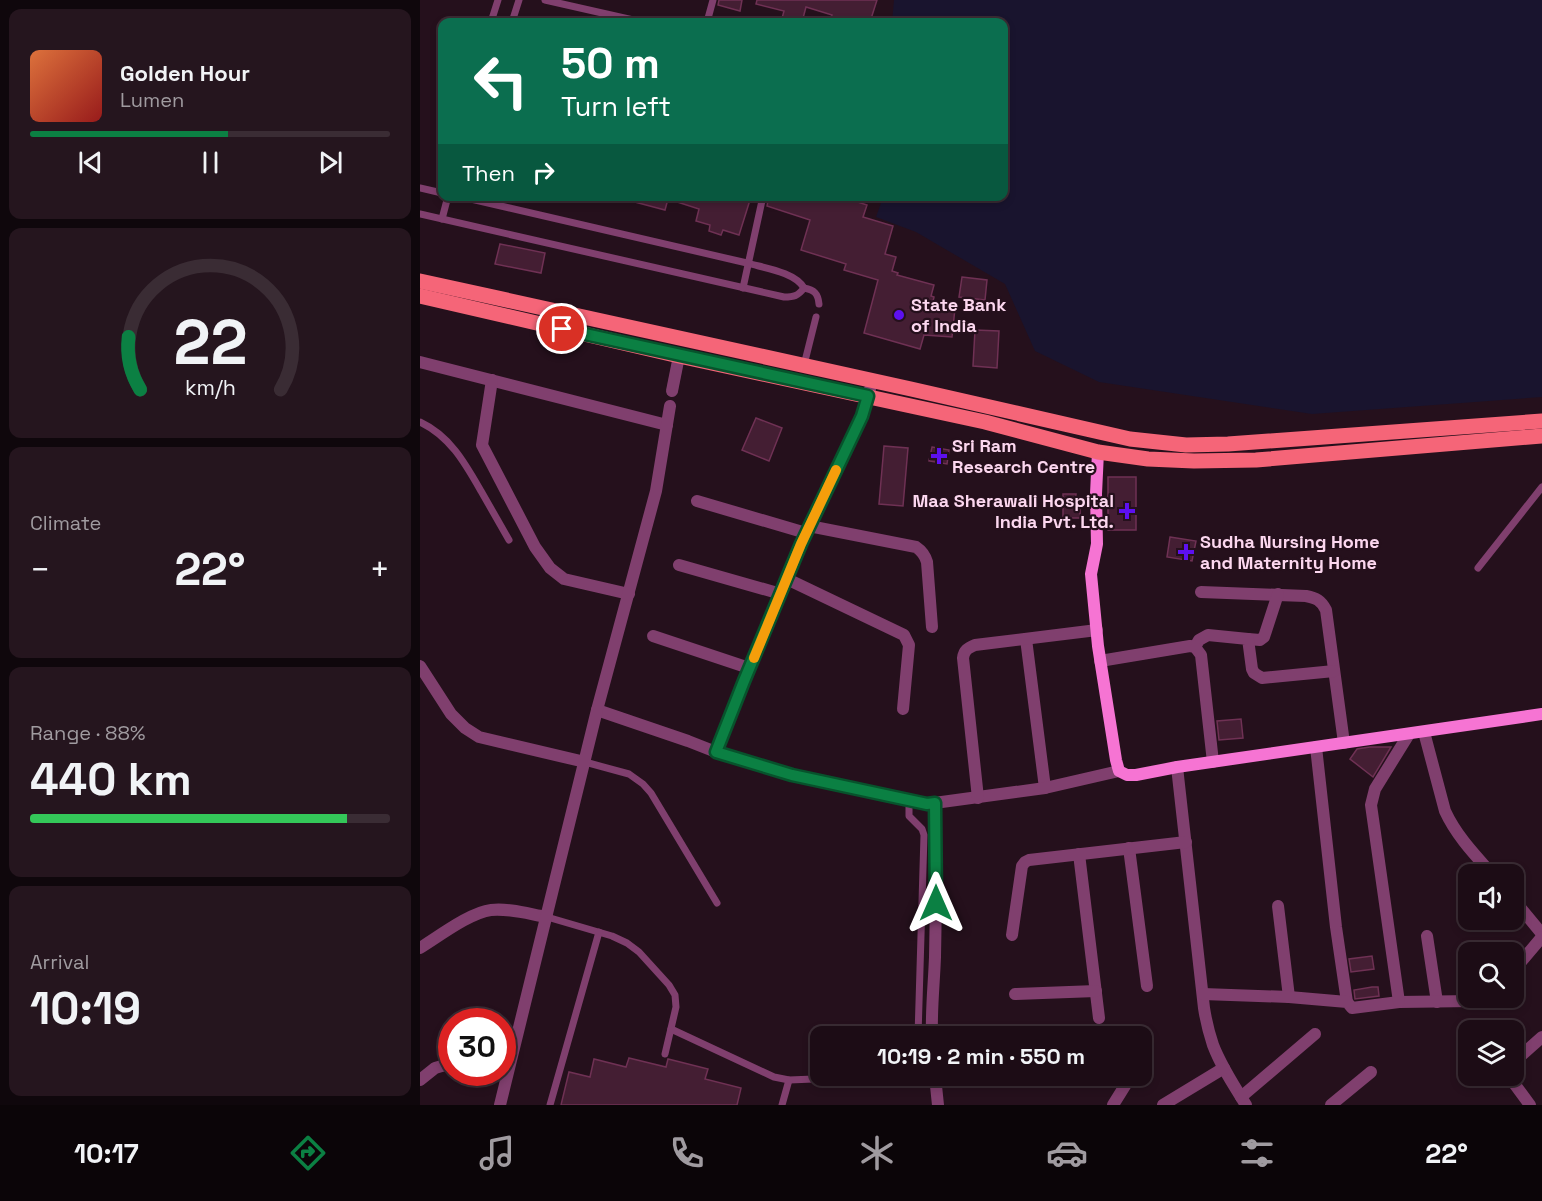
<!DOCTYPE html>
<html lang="en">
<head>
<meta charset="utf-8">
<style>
  :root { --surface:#1c0c15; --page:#25151e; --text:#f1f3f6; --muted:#a09ba0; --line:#3a2c34; --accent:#0b8043 }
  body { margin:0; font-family:"Space Grotesk",sans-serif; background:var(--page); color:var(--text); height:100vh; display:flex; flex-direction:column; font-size:22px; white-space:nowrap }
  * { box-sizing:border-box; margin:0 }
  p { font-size:20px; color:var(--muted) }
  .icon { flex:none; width:33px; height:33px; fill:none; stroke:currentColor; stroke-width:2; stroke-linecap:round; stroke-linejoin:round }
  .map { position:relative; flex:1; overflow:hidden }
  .details { display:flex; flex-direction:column; gap:9px; padding:9px; background:#0f070c; width:420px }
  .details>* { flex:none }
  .guide { position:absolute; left:18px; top:18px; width:570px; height:183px; border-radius:12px; box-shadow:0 3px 9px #0003,0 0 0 2px var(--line); background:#0b6e4f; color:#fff; overflow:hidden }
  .buttons { position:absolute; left:1038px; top:864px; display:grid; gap:12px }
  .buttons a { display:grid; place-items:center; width:66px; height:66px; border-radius:12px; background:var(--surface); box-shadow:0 3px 9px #0003,0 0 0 2px var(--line); font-size:30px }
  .speed { position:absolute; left:18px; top:1008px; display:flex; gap:12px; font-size:30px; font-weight:700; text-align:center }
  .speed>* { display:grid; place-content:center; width:78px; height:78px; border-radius:50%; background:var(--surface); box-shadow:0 3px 9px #0003,0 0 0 2px var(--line); line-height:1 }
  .speed .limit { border:9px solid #d22; background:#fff; color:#111 }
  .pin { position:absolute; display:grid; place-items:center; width:51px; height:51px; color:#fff; margin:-26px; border:3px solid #fff; border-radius:50%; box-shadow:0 2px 6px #0007 }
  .me { position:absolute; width:66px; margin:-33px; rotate:0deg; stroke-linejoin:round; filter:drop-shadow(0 0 4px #0008) }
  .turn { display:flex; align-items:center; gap:21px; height:126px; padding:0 24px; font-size:27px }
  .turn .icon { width:78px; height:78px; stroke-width:2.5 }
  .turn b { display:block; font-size:42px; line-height:51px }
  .then { display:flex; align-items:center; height:57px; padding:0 24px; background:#0003; gap:12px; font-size:22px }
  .big { font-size:45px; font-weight:800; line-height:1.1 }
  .details .widget { flex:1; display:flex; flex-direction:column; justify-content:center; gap:9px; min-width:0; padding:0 21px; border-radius:12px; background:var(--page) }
  .details .dial { align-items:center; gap:0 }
  .dial svg { height:156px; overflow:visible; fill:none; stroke:var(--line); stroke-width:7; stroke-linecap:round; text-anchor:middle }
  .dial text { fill:var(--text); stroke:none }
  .song { display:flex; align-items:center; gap:18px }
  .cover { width:72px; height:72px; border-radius:9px; background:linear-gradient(135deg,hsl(20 70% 55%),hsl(0 70% 35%)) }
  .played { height:6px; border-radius:3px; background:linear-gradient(90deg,var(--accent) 55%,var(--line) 55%) }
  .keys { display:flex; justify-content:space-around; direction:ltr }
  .heat { display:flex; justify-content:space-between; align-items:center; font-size:33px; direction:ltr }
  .charge { height:9px; border-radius:4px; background:linear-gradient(90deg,#34c759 88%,var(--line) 0) }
  .trip { position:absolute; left:390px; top:1026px; width:342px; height:60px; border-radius:12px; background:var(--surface); box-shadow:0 3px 9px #0003,0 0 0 2px var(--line); font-weight:800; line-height:60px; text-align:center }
  .dock { display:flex; height:96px; justify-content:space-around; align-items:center; background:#0b0508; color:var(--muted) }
  .dock .icon { width:42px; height:42px }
  .dock .active { color:var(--accent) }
  .dock b { font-size:27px; color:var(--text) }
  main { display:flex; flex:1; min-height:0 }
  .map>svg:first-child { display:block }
  .green { fill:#19142e }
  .building { fill:#441e33; stroke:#6f3154; stroke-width:1.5 }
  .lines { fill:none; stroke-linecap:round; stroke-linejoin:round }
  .lane { stroke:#803f6e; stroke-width:7 }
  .street { stroke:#803f6e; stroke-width:12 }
  .secondary { stroke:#f674d3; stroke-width:12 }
  .primary { stroke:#f56578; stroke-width:15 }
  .route-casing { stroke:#07532c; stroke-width:15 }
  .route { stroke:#0b8043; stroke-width:10 }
  .slow { stroke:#f59e0b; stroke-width:10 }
  .poi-dot { fill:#5d10ef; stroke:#25101c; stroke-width:2 }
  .labels { text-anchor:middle; stroke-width:4.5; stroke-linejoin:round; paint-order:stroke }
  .poi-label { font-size:18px; font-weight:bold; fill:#fcd7ef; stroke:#25101c; text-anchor:start }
</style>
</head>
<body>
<main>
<section class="details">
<div class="widget">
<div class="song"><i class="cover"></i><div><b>Golden Hour</b><p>Lumen</p></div></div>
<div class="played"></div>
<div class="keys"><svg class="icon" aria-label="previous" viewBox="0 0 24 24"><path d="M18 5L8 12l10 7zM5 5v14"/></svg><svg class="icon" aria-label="pause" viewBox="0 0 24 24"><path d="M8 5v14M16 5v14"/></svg><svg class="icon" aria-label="next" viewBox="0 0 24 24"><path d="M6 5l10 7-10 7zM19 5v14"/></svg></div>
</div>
<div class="widget dial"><svg viewBox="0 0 100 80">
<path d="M14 69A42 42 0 1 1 86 69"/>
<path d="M14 69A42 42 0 0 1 8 42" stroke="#0b8043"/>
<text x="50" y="56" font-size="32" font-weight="700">22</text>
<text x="50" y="72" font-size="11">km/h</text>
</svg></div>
<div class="widget"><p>Climate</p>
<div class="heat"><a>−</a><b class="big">22°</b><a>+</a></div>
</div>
<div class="widget"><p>Range · 88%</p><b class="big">440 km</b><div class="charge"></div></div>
<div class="widget"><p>Arrival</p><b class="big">10:19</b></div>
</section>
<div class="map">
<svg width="1122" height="1105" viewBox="0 0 1122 1105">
  <rect width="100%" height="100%" fill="#25101c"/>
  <path class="green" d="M474 0H1122V397L892 414 679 382 615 351 585 284 496 232 456 217 461 203 440 197 584 196V22H472Z"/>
  <g class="building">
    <path d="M299 0H322L320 11 298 5Z"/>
    <path d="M337 0H457L450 22H417L410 21 412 15 386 7 382 22H361L364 11 336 4Z"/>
    <path d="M208 196H337L336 202 330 200 319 235 303 230 301 235 289 231 290 225 276 221 279 209 248 199 245 210 207 200Z"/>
    <path d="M349 196H419L447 205 443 217 473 226 465 254 476 257 472 271 478 273 477 275 514 285 511 296 514 297 512 306 535 308 532 337 504 335 500 349 444 333 458 280 424 270 426 264 381 250 390 220 347 206Z"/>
    <path d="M80 244 125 253 121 273 75 264Z"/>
    <path d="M542 277 567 280 565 300 539 297Z"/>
    <path d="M555 330 579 331 577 368 553 366Z"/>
    <path d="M336 418 362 428 349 461 322 450Z"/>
    <path d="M464 446 488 448 483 506 459 504Z"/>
    <path d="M512 447 529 450 527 464 509 461Z"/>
    <rect x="688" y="477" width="28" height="53"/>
    <path d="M643 494H656L655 506H660V518H643Z"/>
    <path d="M750 537 776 541 772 561 747 557Z"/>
    <path d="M821 719 823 738 799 740 797 721Z"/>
    <path d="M950 747H971L953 777 930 759 937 749Z"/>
    <path d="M952 956 954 969 931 972 929 959Z"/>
    <path d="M952 987H958L959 996 935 999 934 990Z"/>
    <path d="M209 1058 246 1067 248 1059 288 1069 285 1079 321 1088 317 1105H141L149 1072 170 1077 174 1059 206 1067Z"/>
  </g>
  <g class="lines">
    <g class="lane">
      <path d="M125 0 222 22"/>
      <path d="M71 22 78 0"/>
      <path d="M92 22 99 0"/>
      <path d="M287 22 293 0"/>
      <path d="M0 188 22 193"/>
      <path d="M19 192 22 179"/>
      <path d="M0 214 364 297C374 297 378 296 384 288 375 272 344 268 327 263L38 196"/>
      <path d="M22 219 28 196"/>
      <path d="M323 288 343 196"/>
      <path d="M384 288C394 290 398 293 399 304"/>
      <path d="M384 365 396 317"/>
      <path d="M0 422C30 436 45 463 61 491 70 507 80 524 89 540"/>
      <path d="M1058 568 1122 487"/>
      <path d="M165 762 209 774 223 784 231 793 297 903"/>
      <path d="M489 800V816L502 829 504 835 498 1036"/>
      <path d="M127 917 192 936 207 943 219 952 249 985 255 995 256 1007 245 1054"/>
      <path d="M251 1029 354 1077 369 1080 469 1076"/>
      <path d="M130 1105 179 932"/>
      <path d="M362 1105 369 1080"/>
    </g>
    <g class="street">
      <path d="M0 362 247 425"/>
      <path d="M72 380 62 445 115 547 130 568 144 579 209 594"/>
      <path d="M252 391 259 356"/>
      <path d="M277 501 386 533"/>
      <path d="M389 526 496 547C502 551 505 555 507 562L512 627"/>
      <path d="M259 565 361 594"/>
      <path d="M367 579 484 635 489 645 483 709"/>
      <path d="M781 592 886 596C896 598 901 600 906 610L924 743"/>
      <path d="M233 636 329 668"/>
      <path d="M606 639 625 788"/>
      <path d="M828 639 840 640 844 637 858 594"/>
      <path d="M775 647 779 640 788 635 828 639 832 669 834 673 842 678 914 671"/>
      <path d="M680 661 770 646 775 647 781 655 793 762"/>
      <path d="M0 666 31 714 45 728 59 737 165 762"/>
      <path d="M177 710 268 741 296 752 372 775 507 804 625 788 699 771"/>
      <path d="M1004 732 1025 811C1036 835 1054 854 1072 874"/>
      <path d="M896 747 916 927 927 1002"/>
      <path d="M296 752 324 681 381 544 442 416 450 389"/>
      <path d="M757 767 784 1008C786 1021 789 1033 793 1045 801 1066 814 1086 826 1105"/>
      <path d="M558 798 543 658C544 650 548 648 555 645L677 630"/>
      <path d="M709 848 727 986"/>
      <path d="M659 854 679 1018"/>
      <path d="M1094 900 1122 934"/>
      <path d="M858 906 869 997"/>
      <path d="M592 935 602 866 605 862 609 860 766 842"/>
      <path d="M1007 936 1017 1002"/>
      <path d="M0 948C18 937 51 912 71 910 89 908 109 914 127 917"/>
      <path d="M1094 970 1122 937"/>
      <path d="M595 994 676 991"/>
      <path d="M783 994 869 997 927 1002 932 1008 979 1002 1052 1001 1067 998"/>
      <path d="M979 1002 951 805 955 789 989 734"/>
      <path d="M512 1036C511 1010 514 984 515 957 516 906 517 854 515 803"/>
      <path d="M1094 1062 1122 1037"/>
      <path d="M515 1076 518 1105"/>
      <path d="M1091 1076 1093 1082 1110 1105"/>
      <path d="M0 1080 15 1068 32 1063"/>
      <path d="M821 1097 895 1034"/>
      <path d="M80 1105 177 710 236 491 250 406"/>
      <path d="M693 1105 711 1076"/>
      <path d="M743 1105 804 1068"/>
      <path d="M911 1105 951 1072"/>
    </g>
    <path class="secondary" d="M678 452 676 494 677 544 671 574 678 646 696 760 699 771 707 775H716L757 767 1122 714"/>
    <g class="primary">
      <path d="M0 281 491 389 710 439 766 445 808 444 1122 421"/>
      <path d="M0 296 259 356 565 422 678 452 728 459 774 461 836 460 1122 436"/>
    </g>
  </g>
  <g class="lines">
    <g class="route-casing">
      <path id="route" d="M142 329 448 396 442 416 381 544 324 681 296 752 372 775 507 804 515 803 516 903"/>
    </g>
    <use href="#route" class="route"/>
    <path class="slow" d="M334 658 381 544 416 470"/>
  </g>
  <g class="poi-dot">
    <circle cx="479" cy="315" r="6"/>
    <path d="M516 447h6v6h6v6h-6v6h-6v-6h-6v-6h6z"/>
    <path d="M704 502h6v6h6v6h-6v6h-6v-6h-6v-6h6z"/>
    <path d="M763 543h6v6h6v6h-6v6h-6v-6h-6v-6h6z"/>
  </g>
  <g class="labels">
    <g class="poi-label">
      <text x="491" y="311">State Bank<tspan x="491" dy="21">of India</tspan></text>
      <text x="532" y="452">Sri Ram<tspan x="532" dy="21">Research Centre</tspan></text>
      <text x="694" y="507" text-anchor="end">Maa Sherawali Hospital<tspan x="694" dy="21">India Pvt. Ltd.</tspan></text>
      <text x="780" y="548">Sudha Nursing Home<tspan x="780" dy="21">and Maternity Home</tspan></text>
    </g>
  </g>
</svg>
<div class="buttons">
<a><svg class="icon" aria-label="sound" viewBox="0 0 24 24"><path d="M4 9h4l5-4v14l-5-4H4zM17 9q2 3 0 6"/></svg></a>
<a><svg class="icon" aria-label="search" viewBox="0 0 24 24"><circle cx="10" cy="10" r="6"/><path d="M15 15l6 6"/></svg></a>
<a><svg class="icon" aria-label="layers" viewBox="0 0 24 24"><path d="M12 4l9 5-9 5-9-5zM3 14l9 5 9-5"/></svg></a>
</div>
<div class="speed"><div class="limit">30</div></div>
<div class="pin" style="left:142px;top:329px;background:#d93025"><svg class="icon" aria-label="arrive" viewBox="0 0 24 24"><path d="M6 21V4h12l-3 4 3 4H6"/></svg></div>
<svg class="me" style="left:516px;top:903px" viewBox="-20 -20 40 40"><path d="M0-17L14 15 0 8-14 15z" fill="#0b8043" stroke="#fff" stroke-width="4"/></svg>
<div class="trip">10:19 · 2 min · 550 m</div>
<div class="guide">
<div class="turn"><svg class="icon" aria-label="left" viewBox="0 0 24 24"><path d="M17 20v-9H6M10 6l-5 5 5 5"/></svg><div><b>50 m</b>Turn left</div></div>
<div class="then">Then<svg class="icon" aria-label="right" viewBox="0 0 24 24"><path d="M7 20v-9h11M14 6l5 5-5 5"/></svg></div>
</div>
</div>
</main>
<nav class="dock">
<b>10:17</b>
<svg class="icon active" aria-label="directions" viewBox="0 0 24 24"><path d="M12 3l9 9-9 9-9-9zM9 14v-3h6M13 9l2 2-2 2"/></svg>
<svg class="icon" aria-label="music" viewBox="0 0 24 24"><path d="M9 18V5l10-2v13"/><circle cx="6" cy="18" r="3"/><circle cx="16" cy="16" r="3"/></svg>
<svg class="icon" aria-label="phone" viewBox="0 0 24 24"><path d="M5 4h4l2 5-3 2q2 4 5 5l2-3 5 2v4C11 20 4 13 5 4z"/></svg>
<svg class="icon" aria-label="climate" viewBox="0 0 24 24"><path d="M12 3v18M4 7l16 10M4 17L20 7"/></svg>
<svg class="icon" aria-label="car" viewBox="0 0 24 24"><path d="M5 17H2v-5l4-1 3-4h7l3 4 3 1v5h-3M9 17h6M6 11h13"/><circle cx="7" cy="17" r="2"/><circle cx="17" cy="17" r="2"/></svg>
<svg class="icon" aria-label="filters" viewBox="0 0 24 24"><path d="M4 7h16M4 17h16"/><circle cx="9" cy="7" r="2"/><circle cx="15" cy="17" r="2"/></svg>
<b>22°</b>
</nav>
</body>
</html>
